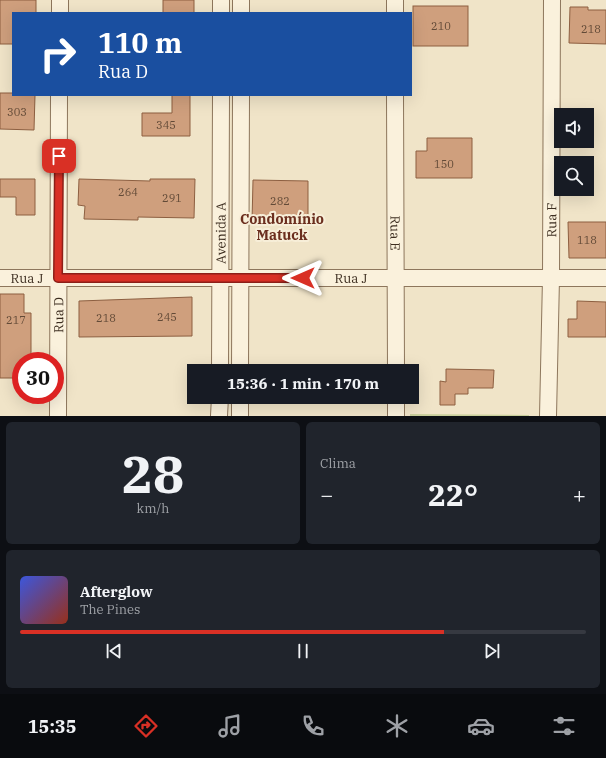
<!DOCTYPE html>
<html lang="pt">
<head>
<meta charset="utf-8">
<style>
  :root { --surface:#171b24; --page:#20242c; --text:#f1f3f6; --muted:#9ea1a6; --line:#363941; --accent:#d93025 }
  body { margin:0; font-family:"IBM Plex Serif",serif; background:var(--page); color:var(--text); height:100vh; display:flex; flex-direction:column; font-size:15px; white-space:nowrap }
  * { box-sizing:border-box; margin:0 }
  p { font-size:13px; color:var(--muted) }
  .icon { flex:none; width:22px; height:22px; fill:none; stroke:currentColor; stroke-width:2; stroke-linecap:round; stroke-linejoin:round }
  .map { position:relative; height:416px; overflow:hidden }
  .sheet { display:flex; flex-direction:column; gap:6px; padding:6px; background:#0d0f14; flex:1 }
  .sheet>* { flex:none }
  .guide { position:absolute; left:12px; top:12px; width:400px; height:84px; border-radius:0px; box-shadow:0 4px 16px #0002; background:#1a4fa0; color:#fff; overflow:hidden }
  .tools { position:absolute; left:554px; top:108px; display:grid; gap:8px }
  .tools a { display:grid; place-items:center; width:40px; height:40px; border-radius:0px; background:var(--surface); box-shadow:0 4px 16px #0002; font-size:20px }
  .speed { position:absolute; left:12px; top:352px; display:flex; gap:8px; font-size:20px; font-weight:700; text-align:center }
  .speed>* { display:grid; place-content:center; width:52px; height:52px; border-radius:50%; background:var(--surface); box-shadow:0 4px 16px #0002; line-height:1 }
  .speed .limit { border:6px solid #d22; background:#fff; color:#111 }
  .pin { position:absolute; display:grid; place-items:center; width:34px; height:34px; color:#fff; margin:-17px; border-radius:8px; box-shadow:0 2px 6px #0006 }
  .me { position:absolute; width:44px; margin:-22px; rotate:270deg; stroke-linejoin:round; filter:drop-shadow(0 0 3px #0008) }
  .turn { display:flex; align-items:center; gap:14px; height:84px; padding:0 20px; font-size:18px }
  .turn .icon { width:52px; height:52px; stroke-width:2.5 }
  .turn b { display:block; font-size:28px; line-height:34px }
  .big { font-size:30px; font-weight:700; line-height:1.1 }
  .sheet .tile { flex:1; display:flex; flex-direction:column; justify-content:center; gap:6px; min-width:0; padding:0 14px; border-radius:6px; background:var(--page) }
  .sheet .dial { align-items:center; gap:0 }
  .dial b { font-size:52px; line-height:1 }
  .song { display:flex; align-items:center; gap:12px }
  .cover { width:48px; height:48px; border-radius:6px; background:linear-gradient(135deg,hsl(230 70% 55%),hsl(10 70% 35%)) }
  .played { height:4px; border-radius:2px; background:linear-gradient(90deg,var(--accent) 75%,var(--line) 75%) }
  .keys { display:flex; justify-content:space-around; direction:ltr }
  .heat { display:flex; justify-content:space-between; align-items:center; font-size:22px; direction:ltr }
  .sheet .tiles { flex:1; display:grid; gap:6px; grid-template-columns:1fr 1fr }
  .tile:last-child { grid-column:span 2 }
  .trip { position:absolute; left:187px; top:364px; width:232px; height:40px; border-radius:0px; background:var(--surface); box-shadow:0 4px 16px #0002; font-weight:700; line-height:40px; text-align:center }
  .dock { display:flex; height:64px; justify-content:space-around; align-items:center; background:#090b0e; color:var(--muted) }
  .dock .icon { width:28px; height:28px }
  .dock .current { color:var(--accent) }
  .dock b { font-size:18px; color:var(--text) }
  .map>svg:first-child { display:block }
  .grass { fill:#c9cf9b }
  .building { fill:#cf9f7d; stroke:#8d5f41 }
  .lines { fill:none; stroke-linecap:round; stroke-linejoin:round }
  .minor-casing { stroke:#8d765c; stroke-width:18 }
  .minor { stroke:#faf1dc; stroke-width:16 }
  .route-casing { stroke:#8d1f18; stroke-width:10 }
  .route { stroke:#d93025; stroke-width:7 }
  .labels { text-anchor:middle; stroke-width:4; stroke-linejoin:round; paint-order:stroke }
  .number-label { font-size:11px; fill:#624a37 }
  .street-label { font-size:13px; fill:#3d2e20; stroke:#f7eed8 }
  .neighbourhood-label { font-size:14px; font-weight:bold; fill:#6b2e1e; stroke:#f7eed8 }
</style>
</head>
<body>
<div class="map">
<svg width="606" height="416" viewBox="0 0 606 416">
  <rect width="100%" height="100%" fill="#f0e4c8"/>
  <path class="grass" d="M410 414 529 415V416H410Z"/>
  <g class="building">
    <path d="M0 0H36V13H13V44H0Z"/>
    <rect x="163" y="0" width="31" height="13"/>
    <rect x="413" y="6" width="55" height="40"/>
    <path d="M570 7H588V10H606V44L569 43Z"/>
    <path d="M0 93H13V95H35L34 130 0 129Z"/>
    <path d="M172 95H190V136H142V113H172Z"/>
    <path d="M427 138H472V178H416V151H427Z"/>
    <path d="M0 179H35V215H16V197H0Z"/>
    <path d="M79 179 150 181V179H195L194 218 138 217V220L84 219 85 206 78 205Z"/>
    <path d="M253 180 308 181V222H252Z"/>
    <path d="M568 222H606V258H569Z"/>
    <path d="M0 294H24V313H31V361H21V378H0Z"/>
    <path d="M192 297V336L79 337V301Z"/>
    <path d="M577 301 606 302V337H568V319H577Z"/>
    <path d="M446 369 494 370 493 388H468V394H455V405H440V381L446 382Z"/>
  </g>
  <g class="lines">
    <g class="minor-casing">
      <g id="minor">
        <path d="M241 0V13"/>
        <path d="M395 0V13"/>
        <path d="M60 13V0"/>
        <path d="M221 13V0"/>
        <path id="s1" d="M395 95 396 371"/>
        <path id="s2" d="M0 278H606"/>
        <path id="s3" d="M220 371 221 95"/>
        <path d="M240 371 241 95"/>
        <path d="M396 397V416"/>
        <path id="s4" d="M58 416 59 95"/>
        <path d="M219 416 220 397"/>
        <path d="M240 416V397"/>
        <path id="s5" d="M548 416 551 278 552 0"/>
      </g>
    </g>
    <use href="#minor" class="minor"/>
  </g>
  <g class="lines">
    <g class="route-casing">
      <path id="route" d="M59 156 58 278H303"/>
    </g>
    <use href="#route" class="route"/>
  </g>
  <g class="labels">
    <g class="number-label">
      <text x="441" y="30">210</text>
      <text x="591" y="33">218</text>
      <text x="17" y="116">303</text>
      <text x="166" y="129">345</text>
      <text x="444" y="168">150</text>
      <text x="128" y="196">264</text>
      <text x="172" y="202">291</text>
      <text x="280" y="205">282</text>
      <text x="587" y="244">118</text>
      <text x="167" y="321">245</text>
      <text x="106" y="322">218</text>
      <text x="16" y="324">217</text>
    </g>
    <g class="street-label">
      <text dy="5" stroke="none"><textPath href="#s5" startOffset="196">Rua F</textPath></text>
      <text dy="5" stroke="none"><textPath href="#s3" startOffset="138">Avenida A</textPath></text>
      <text dy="5" stroke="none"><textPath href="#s1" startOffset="138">Rua E</textPath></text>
      <text dy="5" stroke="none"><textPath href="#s2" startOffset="27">Rua J</textPath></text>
      <text dy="5" stroke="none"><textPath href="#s2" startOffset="351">Rua J</textPath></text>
      <text dy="5" stroke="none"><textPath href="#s4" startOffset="101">Rua D</textPath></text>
    </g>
    <g class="neighbourhood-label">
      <text x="282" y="224">Condomínio<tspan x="282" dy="16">Matuck</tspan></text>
    </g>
  </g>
</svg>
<div class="tools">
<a><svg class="icon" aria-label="sound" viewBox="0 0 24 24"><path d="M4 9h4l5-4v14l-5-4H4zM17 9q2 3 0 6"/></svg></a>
<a><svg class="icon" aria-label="search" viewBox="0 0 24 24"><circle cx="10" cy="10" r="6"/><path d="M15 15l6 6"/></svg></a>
</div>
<div class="speed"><div class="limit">30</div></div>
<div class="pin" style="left:59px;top:156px;background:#d93025"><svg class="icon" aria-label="arrive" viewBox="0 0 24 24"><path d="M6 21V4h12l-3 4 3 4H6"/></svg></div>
<svg class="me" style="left:303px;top:278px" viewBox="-20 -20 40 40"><path d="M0-17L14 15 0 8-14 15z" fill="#d93025" stroke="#fff" stroke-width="4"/></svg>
<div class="trip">15:36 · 1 min · 170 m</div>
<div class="guide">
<div class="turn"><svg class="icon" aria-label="right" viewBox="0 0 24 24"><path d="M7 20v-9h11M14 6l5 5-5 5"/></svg><div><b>110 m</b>Rua D</div></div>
</div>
</div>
<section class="sheet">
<div class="tiles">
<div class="tile dial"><b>28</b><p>km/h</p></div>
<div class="tile"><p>Clima</p>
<div class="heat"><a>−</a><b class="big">22°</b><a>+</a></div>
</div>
<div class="tile">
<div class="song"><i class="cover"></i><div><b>Afterglow</b><p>The Pines</p></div></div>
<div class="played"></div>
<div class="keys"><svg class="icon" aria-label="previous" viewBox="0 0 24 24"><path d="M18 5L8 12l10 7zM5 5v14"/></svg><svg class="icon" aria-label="pause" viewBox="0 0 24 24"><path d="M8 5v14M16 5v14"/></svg><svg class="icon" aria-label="next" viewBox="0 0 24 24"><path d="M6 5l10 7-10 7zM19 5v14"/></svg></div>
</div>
</div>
</section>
<nav class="dock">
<b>15:35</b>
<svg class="icon current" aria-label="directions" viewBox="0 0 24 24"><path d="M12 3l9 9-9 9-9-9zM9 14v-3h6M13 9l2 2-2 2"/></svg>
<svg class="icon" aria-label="music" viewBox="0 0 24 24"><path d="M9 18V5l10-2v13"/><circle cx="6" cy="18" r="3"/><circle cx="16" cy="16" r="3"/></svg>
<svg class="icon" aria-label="phone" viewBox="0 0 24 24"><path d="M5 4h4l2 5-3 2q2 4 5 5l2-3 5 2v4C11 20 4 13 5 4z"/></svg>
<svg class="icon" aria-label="climate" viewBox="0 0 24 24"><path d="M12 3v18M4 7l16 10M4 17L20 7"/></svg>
<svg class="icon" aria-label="car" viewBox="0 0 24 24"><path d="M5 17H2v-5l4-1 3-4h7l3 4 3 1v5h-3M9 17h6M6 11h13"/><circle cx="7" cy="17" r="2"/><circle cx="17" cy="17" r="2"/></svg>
<svg class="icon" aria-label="filters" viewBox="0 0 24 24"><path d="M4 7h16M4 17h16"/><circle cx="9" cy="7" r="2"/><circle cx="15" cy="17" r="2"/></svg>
</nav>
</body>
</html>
